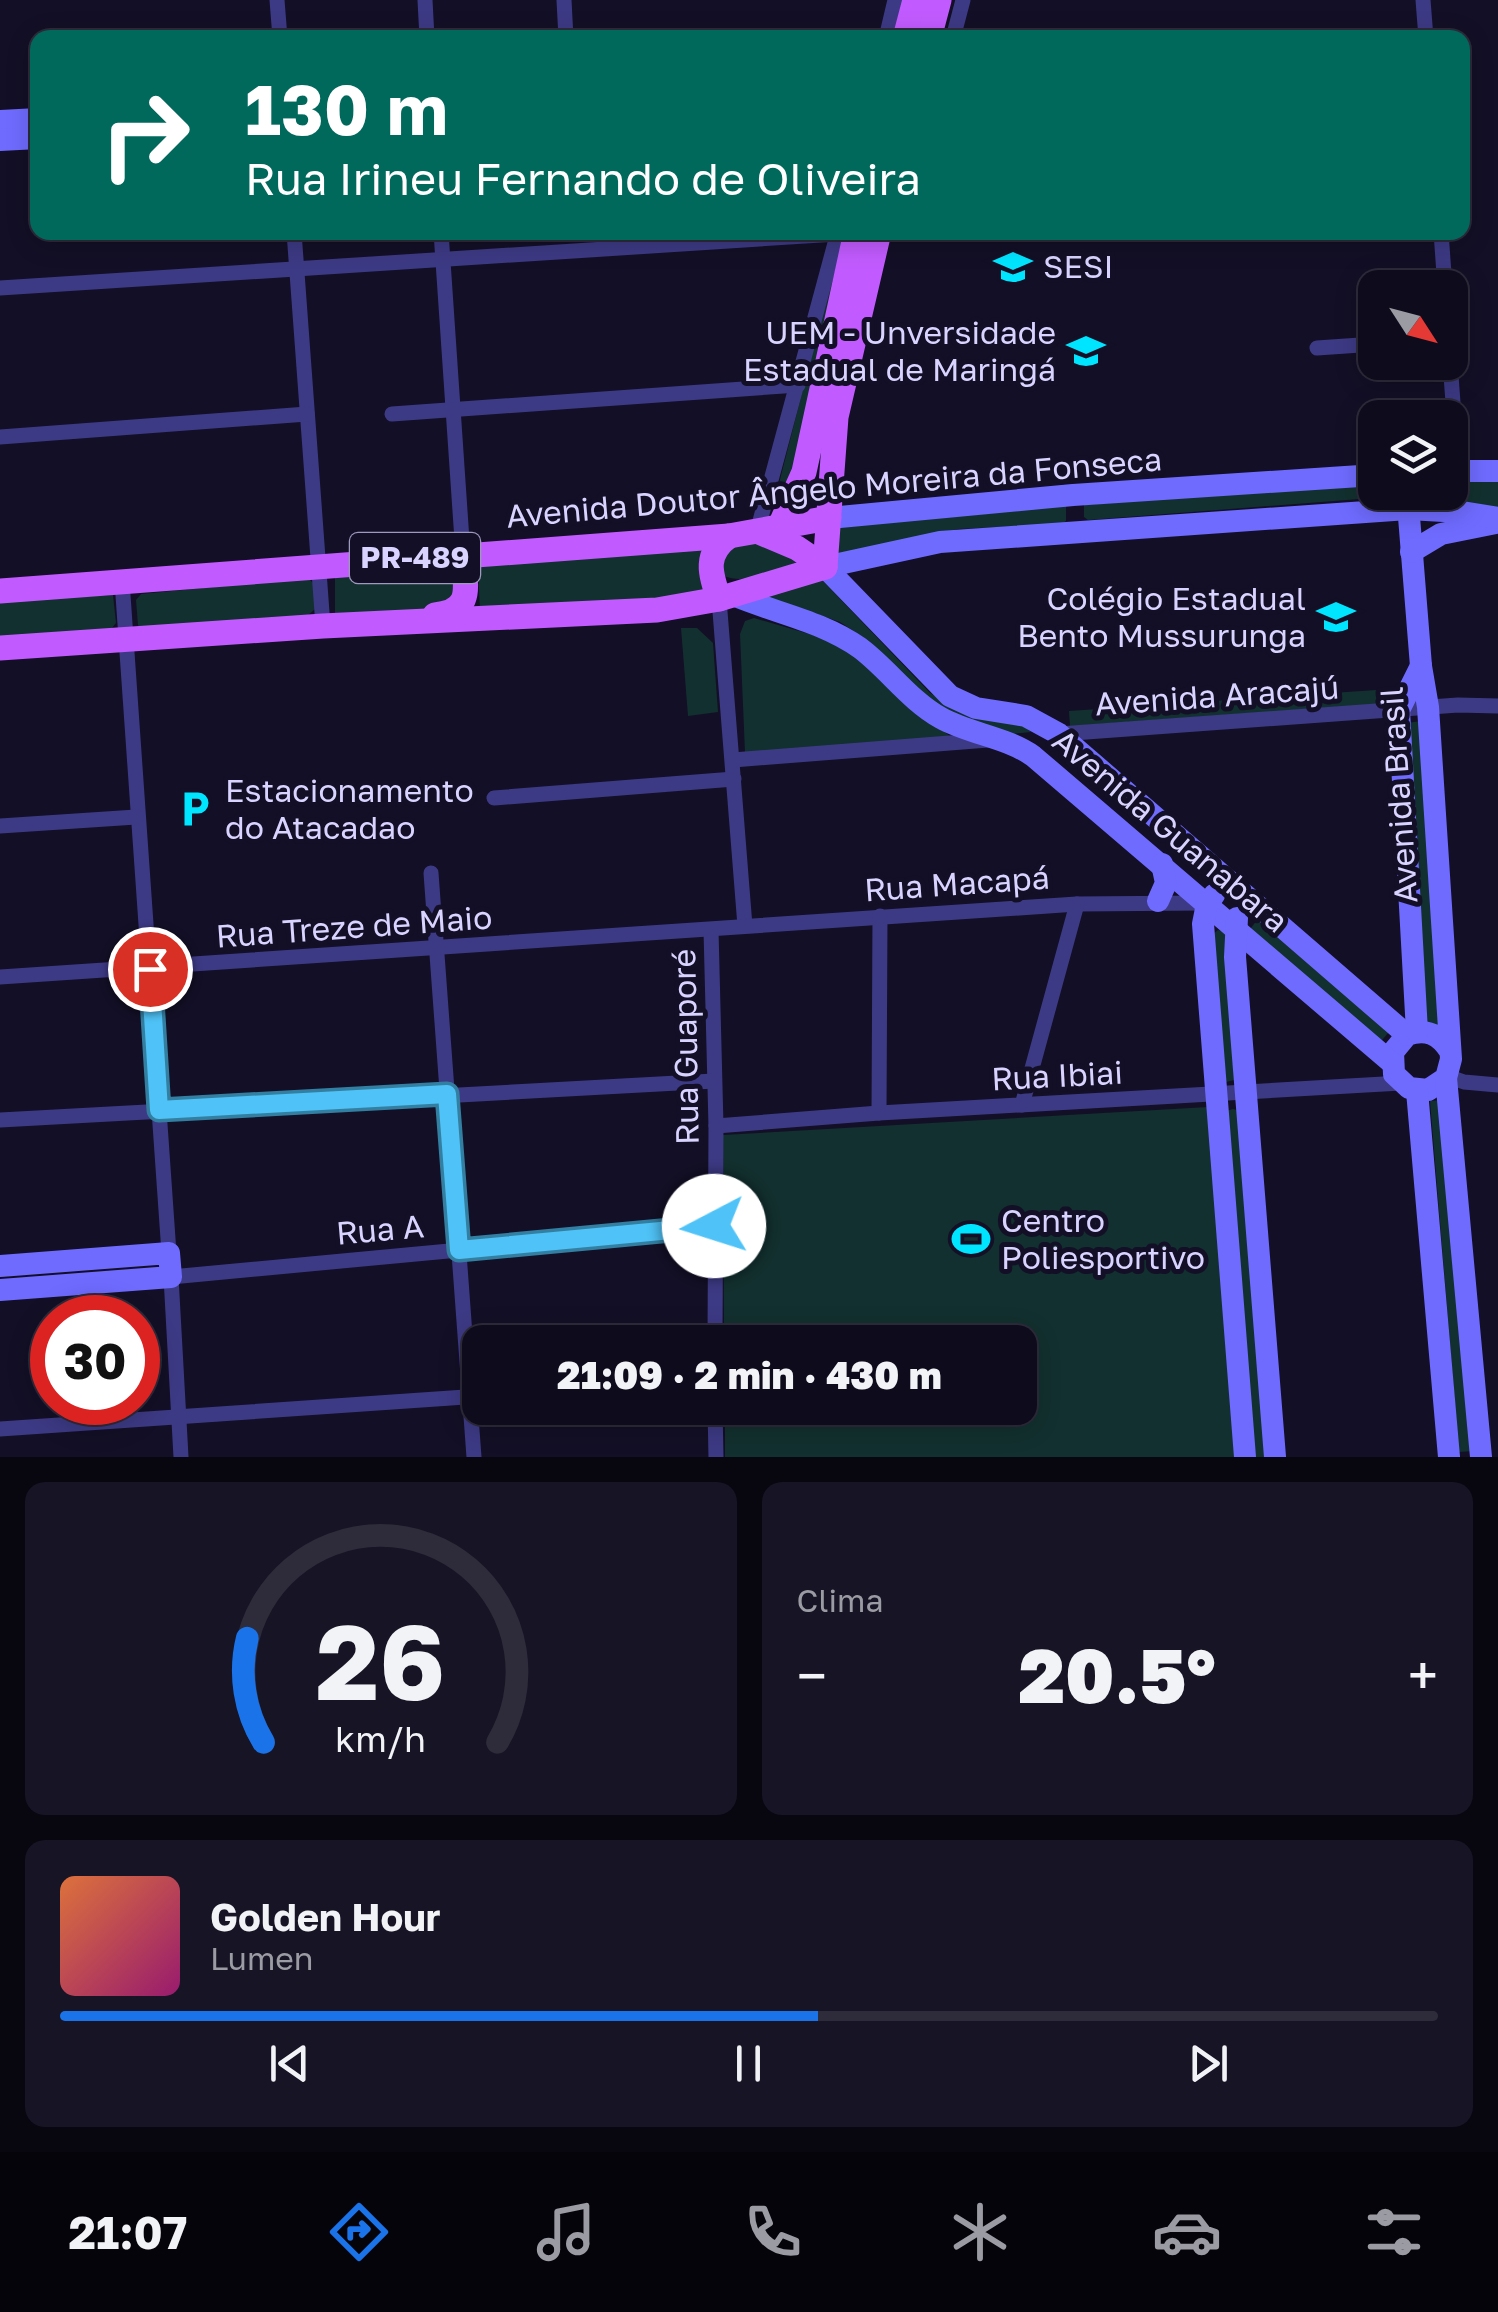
<!DOCTYPE html>
<html lang="pt">
<head>
<meta charset="utf-8">
<style>
  :root { --surface:#0e0b1c; --page:#171425; --text:#f1f3f6; --muted:#9b9ba3; --line:#2e2b3b; --accent:#1a73e8 }
  body { margin:0; font-family:"Golos Text",sans-serif; background:var(--page); color:var(--text); height:100vh; display:flex; flex-direction:column; font-size:38px; white-space:nowrap }
  * { box-sizing:border-box; margin:0 }
  p { font-size:32px; color:var(--muted) }
  .icon { flex:none; width:55px; height:55px; fill:none; stroke:currentColor; stroke-width:2; stroke-linecap:round; stroke-linejoin:round }
  .map { position:relative; height:1457px; overflow:hidden }
  .drawer { display:flex; flex-direction:column; gap:25px; padding:25px; background:#08060f; flex:1 }
  .drawer>* { flex:none }
  .top-card { position:absolute; left:30px; top:30px; width:1440px; height:210px; border-radius:20px; box-shadow:0 5px 25px #0003,0 0 0 2px var(--line); background:#00695c; color:#fff; overflow:hidden }
  .needle { width:65px; rotate:126deg }
  .tools { position:absolute; left:1358px; top:270px; display:grid; gap:20px }
  .tools a { display:grid; place-items:center; width:110px; height:110px; border-radius:20px; background:var(--surface); box-shadow:0 5px 25px #0003,0 0 0 2px var(--line); font-size:50px }
  .speed { position:absolute; left:30px; top:1295px; display:flex; gap:20px; font-size:50px; font-weight:700; text-align:center }
  .speed>* { display:grid; place-content:center; width:130px; height:130px; border-radius:50%; background:var(--surface); box-shadow:0 5px 25px #0003,0 0 0 2px var(--line); line-height:1 }
  .speed .limit { border:15px solid #d22; background:#fff; color:#111 }
  .pin { position:absolute; display:grid; place-items:center; width:85px; height:85px; color:#fff; margin:-42px; border:5px solid #fff; border-radius:50%; box-shadow:0 2px 10px #0007 }
  .me { position:absolute; width:110px; margin:-55px; rotate:265deg; stroke-linejoin:round; filter:drop-shadow(0 0 8px #0008) }
  .turn { display:flex; align-items:center; gap:35px; height:210px; padding:0 50px; font-size:45px }
  .turn .icon { width:130px; height:130px; stroke-width:2.5 }
  .turn b { display:block; font-size:70px; line-height:85px }
  .big { font-size:75px; font-weight:800; line-height:1.1 }
  .drawer .tile { flex:1; display:flex; flex-direction:column; justify-content:center; gap:15px; min-width:0; padding:0 35px; border-radius:20px; background:var(--page) }
  .drawer .dial { align-items:center; gap:0 }
  .dial svg { height:260px; overflow:visible; fill:none; stroke:var(--line); stroke-width:7; stroke-linecap:round; text-anchor:middle }
  .dial text { fill:var(--text); stroke:none }
  .song { display:flex; align-items:center; gap:30px }
  .cover { width:120px; height:120px; border-radius:15px; background:linear-gradient(135deg,hsl(20 70% 55%),hsl(320 70% 35%)) }
  .played { height:10px; border-radius:5px; background:linear-gradient(90deg,var(--accent) 55%,var(--line) 55%) }
  .keys { display:flex; justify-content:space-around; direction:ltr }
  .heat { display:flex; justify-content:space-between; align-items:center; font-size:55px; direction:ltr }
  .drawer .tiles { flex:1; display:grid; gap:25px; grid-template-columns:1fr 1fr }
  .tile:last-child { grid-column:span 2 }
  .trip { position:absolute; left:462px; top:1325px; width:575px; height:100px; border-radius:20px; background:var(--surface); box-shadow:0 5px 25px #0003,0 0 0 2px var(--line); font-weight:800; line-height:100px; text-align:center }
  .tab-bar { display:flex; height:160px; justify-content:space-around; align-items:center; background:#06040b; color:var(--muted) }
  .tab-bar .icon { width:70px; height:70px }
  .tab-bar .active { color:var(--accent) }
  .tab-bar b { font-size:45px; color:var(--text) }
  .map>svg:first-child { display:block }
  .green { fill:#12302f }
  .lines { fill:none; stroke-linecap:round; stroke-linejoin:round }
  .street { stroke:#3d3a85; stroke-width:15 }
  .secondary { stroke:#6f6bff; stroke-width:22 }
  .primary { stroke:#c25bff; stroke-width:25 }
  .route-casing { stroke:#337fa1; stroke-width:25 }
  .route { stroke:#4fc3f7; stroke-width:18 }
  .labels { text-anchor:middle; stroke-width:10; stroke-linejoin:round; paint-order:stroke }
  .shield { fill:#130f26; stroke:#9e99be; stroke-width:2.5 }
  .shield-label { font-size:30px; font-weight:bold; fill:#d9d4ff }
  .poi-label { font-size:32px; fill:#d9d4ff; stroke:#130f26; text-anchor:start }
  .street-label { font-size:32px; fill:#d9d4ff; stroke:#130f26 }
</style>
</head>
<body>
<div class="map">
<svg width="1498" height="1457" viewBox="0 0 1498 1457">
  <rect width="100%" height="100%" fill="#130f26"/>
  <g class="green">
    <path d="M843 233 798 467 777 503 775 499Z"/>
    <path d="M1450 478H1498V510L1428 500 1420 493 1450 492Z"/>
    <path d="M1375 483V492L1399 493 1398 496 1088 520 1084 517V505Z"/>
    <path d="M1066 505V521L1062 524 958 529 838 556 836 527Z"/>
    <path d="M751 542 800 558 795 563C773 571 746 585 724 576L722 550Z"/>
    <path d="M706 545 715 592 668 599 480 610 478 567Z"/>
    <path d="M450 566 459 570 460 601 417 613 335 614V577Z"/>
    <path d="M819 577 930 693C962 715 1003 706 1031 732L1012 734 960 718 926 697 869 641 840 622 756 593Z"/>
    <path d="M308 578 313 583 315 609 306 617 139 627 138 625 136 600 141 594Z"/>
    <path d="M113 595 116 623 111 629 0 637V601Z"/>
    <path d="M754 618 823 638 852 651 889 687 952 738 745 753 740 634 745 621Z"/>
    <path d="M681 628H697L713 643 718 712 688 716Z"/>
    <path d="M1376 690 1377 704 1070 726 1069 711Z"/>
    <path d="M1421 721 1441 1031 1426 1027 1407 723Z"/>
    <path d="M1257 920 1389 1032 1377 1046 1248 932Z"/>
    <path d="M1218 930 1225 932 1234 1080 1226 1082 1212 935Z"/>
    <path d="M1444 1100 1474 1451 1459 1452 1430 1101Z"/>
    <path d="M1208 1107 1238 1457H725V1408H1020V1342H724L723 1135Z"/>
    <path d="M1233 1109 1237 1110 1267 1457H1249L1226 1111Z"/>
  </g>
  <g class="lines">
    <g class="street">
      <path d="M277 0 280 38"/>
      <path d="M425 0 427 38"/>
      <path d="M564 0 566 38"/>
      <path d="M1423 0 1426 38"/>
      <path d="M886 38 895 0"/>
      <path d="M953 38 963 0"/>
      <path d="M294 232 323 626"/>
      <path d="M441 232 463 555"/>
      <path d="M1441 232 1445 288"/>
      <path d="M0 288 837 234"/>
      <path d="M1317 348 1375 344"/>
      <path d="M1450 362 1458 470"/>
      <path d="M392 414 798 385"/>
      <path d="M0 437 307 414"/>
      <path d="M757 532 838 232"/>
      <path d="M122 581 169 1253"/>
      <path d="M719 599 745 926"/>
      <path d="M1059 734 1458 705 1498 706"/>
      <path d="M733 760 988 740"/>
      <path d="M494 798 734 779"/>
      <path d="M0 826 136 817"/>
      <path d="M431 873 474 1457"/>
      <path d="M711 930 716 1126 715 1342"/>
      <path d="M0 977 1077 904 1203 903"/>
      <path d="M1447 1076 1464 1082 1498 1085"/>
      <path d="M1022 1105 1077 904"/>
      <path d="M879 1113 880 916"/>
      <path d="M0 1120 714 1081"/>
      <path d="M716 1126 879 1113 1401 1083"/>
      <path d="M715 1408 716 1457"/>
      <path d="M0 1429 480 1396"/>
      <path d="M181 1457 171 1277 714 1226"/>
    </g>
    <g class="secondary">
      <path d="M0 121 38 119"/>
      <path d="M0 140 38 138"/>
      <path d="M1450 471H1498"/>
      <path d="M1407 492 1421 666 1428 707 1451 1059 1446 1078 1428 1090 1409 1088 1394 1074 1393 1052 1407 1035C1426 1028 1439 1034 1450 1051"/>
      <path d="M829 518 1073 495 1375 475"/>
      <path d="M1411 552 1441 534 1496 523"/>
      <path d="M825 567 950 696 976 708 1026 716 1059 734 1407 1035"/>
      <path d="M825 567 940 542 1408 509 1462 512 1498 518"/>
      <path d="M733 595C775 613 822 621 860 648 888 669 910 701 941 718 970 734 1006 737 1033 756L1392 1063"/>
      <path d="M1214 895 1207 904 1203 924 1245 1457"/>
      <path d="M1158 901 1166 883 1162 864"/>
      <path d="M1237 918 1235 957 1275 1457"/>
      <path d="M1417 1032 1399 710 1421 666"/>
      <path d="M1446 1078 1481 1457"/>
      <path d="M1417 1091 1449 1457"/>
      <path d="M0 1266 169 1253 171 1277 0 1290"/>
    </g>
    <g class="primary">
      <path d="M905 38 915 0"/>
      <path d="M929 38 939 0"/>
      <path d="M779 528 804 472 856 232"/>
      <path d="M759 532 797 548 825 567"/>
      <path d="M825 567 836 417 879 232"/>
      <path d="M0 591 729 536 829 518"/>
      <path d="M719 599C710 573 704 554 729 536"/>
      <path d="M435 615C475 611 465 585 463 555"/>
      <path d="M0 648 323 626 657 610 719 599 825 567"/>
    </g>
  </g>
  <g class="lines">
    <g class="route-casing">
      <path id="route" d="M150 969 159 1110 447 1094 459 1250 714 1226"/>
    </g>
    <use href="#route" class="route"/>
  </g>
  <defs>
    <g id="school-bare" transform="scale(3)"><path d="M0-5L7-2L0 1L-7-2ZM-4 1L0 2.5L4 1V4Q0 6-4 4Z" fill="#00e5ff" stroke="#130f26" stroke-width="2.5" paint-order="stroke"/></g>
    <g id="university-bare" transform="scale(3)"><path d="M0-5L7-2L0 1L-7-2ZM-4 1L0 2.5L4 1V4Q0 6-4 4Z" fill="#00e5ff" stroke="#130f26" stroke-width="2.5" paint-order="stroke"/></g>
    <g id="parking-bare" transform="scale(3)"><path d="M-3.5-5.5H1a3.5 3.5 0 0 1 0 7H-1V5.5H-3.5ZM-1-3.4V-.6H.8a1.4 1.4 0 0 0 0-2.8Z" fill="#00e5ff" stroke="#130f26" stroke-width="2.5" paint-order="stroke"/></g>
    <g id="stadium-bare" transform="scale(3)"><path d="M0-5a6.5 5 0 1 0 0 10a6.5 5 0 1 0 0-10ZM-3.5-1.8h7v3.6h-7Z" fill="#00e5ff" stroke="#130f26" stroke-width="2.5" paint-order="stroke"/></g>
  </defs>
  <g fill-rule="evenodd">
    <use href="#school-bare" x="1013" y="267"/>
    <use href="#university-bare" x="1086" y="351"/>
    <use href="#school-bare" x="1336" y="617"/>
    <use href="#parking-bare" x="195" y="809"/>
    <use href="#stadium-bare" x="971" y="1239"/>
  </g>
  <g class="labels">
    <rect class="shield" x="350" y="533" width="130" height="50" rx="8"/>
    <g class="shield-label">
      <text x="415" y="568">PR-489</text>
    </g>
    <g class="poi-label">
      <text x="1043" y="278">SESI</text>
      <text x="1056" y="344" text-anchor="end">UEM - Unversidade<tspan x="1056" dy="37">Estadual de Maringá</tspan></text>
      <text x="1306" y="610" text-anchor="end">Colégio Estadual<tspan x="1306" dy="37">Bento Mussurunga</tspan></text>
      <text x="225" y="802">Estacionamento<tspan x="225" dy="37">do Atacadao</tspan></text>
      <text x="1001" y="1232">Centro<tspan x="1001" dy="37">Poliesportivo</tspan></text>
    </g>
    <g class="street-label">
      <text transform="translate(834 488) rotate(-5)" y="11">Avenida Doutor Ângelo Moreira da Fonseca</text>
      <text transform="translate(1217 696) rotate(-4)" y="11">Avenida Aracajú</text>
      <text transform="translate(1399 795) rotate(-94)" y="11">Avenida Brasil</text>
      <text transform="translate(1170 831) rotate(40)" y="11">Avenida Guanabara</text>
      <text transform="translate(957 884) rotate(-4)" y="11">Rua Macapá</text>
      <text transform="translate(354 927) rotate(-4)" y="11">Rua Treze de Maio</text>
      <text transform="translate(686 1047) rotate(-91)" y="11">Rua Guaporé</text>
      <text transform="translate(1057 1076) rotate(-3)" y="11">Rua Ibiai</text>
      <text transform="translate(380 1230) rotate(-5)" y="11">Rua A</text>
    </g>
  </g>
</svg>
<div class="tools">
<a><svg class="needle" viewBox="-14 -14 28 28"><path d="M0-13l5 13h-10z" fill="#e53935"/><path d="M0 13l5-13h-10z" fill="#9b9ba3"/></svg></a>
<a><svg class="icon" aria-label="layers" viewBox="0 0 24 24"><path d="M12 4l9 5-9 5-9-5zM3 14l9 5 9-5"/></svg></a>
</div>
<div class="speed"><div class="limit">30</div></div>
<div class="pin" style="left:150px;top:969px;background:#d93025"><svg class="icon" aria-label="arrive" viewBox="0 0 24 24"><path d="M6 21V4h12l-3 4 3 4H6"/></svg></div>
<svg class="me" style="left:714px;top:1226px" viewBox="-20 -20 40 40"><circle r="19" fill="#fff"/><path d="M0-13L10 11 0 6-10 11z" fill="#4fc3f7"/></svg>
<div class="trip">21:09 · 2 min · 430 m</div>
<div class="top-card">
<div class="turn"><svg class="icon" aria-label="right" viewBox="0 0 24 24"><path d="M7 20v-9h11M14 6l5 5-5 5"/></svg><div><b>130 m</b>Rua Irineu Fernando de Oliveira</div></div>
</div>
</div>
<section class="drawer">
<div class="tiles">
<div class="tile dial"><svg viewBox="0 0 100 80">
<path d="M14 69A42 42 0 1 1 86 69"/>
<path d="M14 69A42 42 0 0 1 9 37" stroke="#1a73e8"/>
<text x="50" y="56" font-size="32" font-weight="700">26</text>
<text x="50" y="72" font-size="11">km/h</text>
</svg></div>
<div class="tile"><p>Clima</p>
<div class="heat"><a>−</a><b class="big">20.5°</b><a>+</a></div>
</div>
<div class="tile">
<div class="song"><i class="cover"></i><div><b>Golden Hour</b><p>Lumen</p></div></div>
<div class="played"></div>
<div class="keys"><svg class="icon" aria-label="previous" viewBox="0 0 24 24"><path d="M18 5L8 12l10 7zM5 5v14"/></svg><svg class="icon" aria-label="pause" viewBox="0 0 24 24"><path d="M8 5v14M16 5v14"/></svg><svg class="icon" aria-label="next" viewBox="0 0 24 24"><path d="M6 5l10 7-10 7zM19 5v14"/></svg></div>
</div>
</div>
</section>
<nav class="tab-bar">
<b>21:07</b>
<svg class="icon active" aria-label="directions" viewBox="0 0 24 24"><path d="M12 3l9 9-9 9-9-9zM9 14v-3h6M13 9l2 2-2 2"/></svg>
<svg class="icon" aria-label="music" viewBox="0 0 24 24"><path d="M9 18V5l10-2v13"/><circle cx="6" cy="18" r="3"/><circle cx="16" cy="16" r="3"/></svg>
<svg class="icon" aria-label="phone" viewBox="0 0 24 24"><path d="M5 4h4l2 5-3 2q2 4 5 5l2-3 5 2v4C11 20 4 13 5 4z"/></svg>
<svg class="icon" aria-label="climate" viewBox="0 0 24 24"><path d="M12 3v18M4 7l16 10M4 17L20 7"/></svg>
<svg class="icon" aria-label="car" viewBox="0 0 24 24"><path d="M5 17H2v-5l4-1 3-4h7l3 4 3 1v5h-3M9 17h6M6 11h13"/><circle cx="7" cy="17" r="2"/><circle cx="17" cy="17" r="2"/></svg>
<svg class="icon" aria-label="filters" viewBox="0 0 24 24"><path d="M4 7h16M4 17h16"/><circle cx="9" cy="7" r="2"/><circle cx="15" cy="17" r="2"/></svg>
</nav>
</body>
</html>
